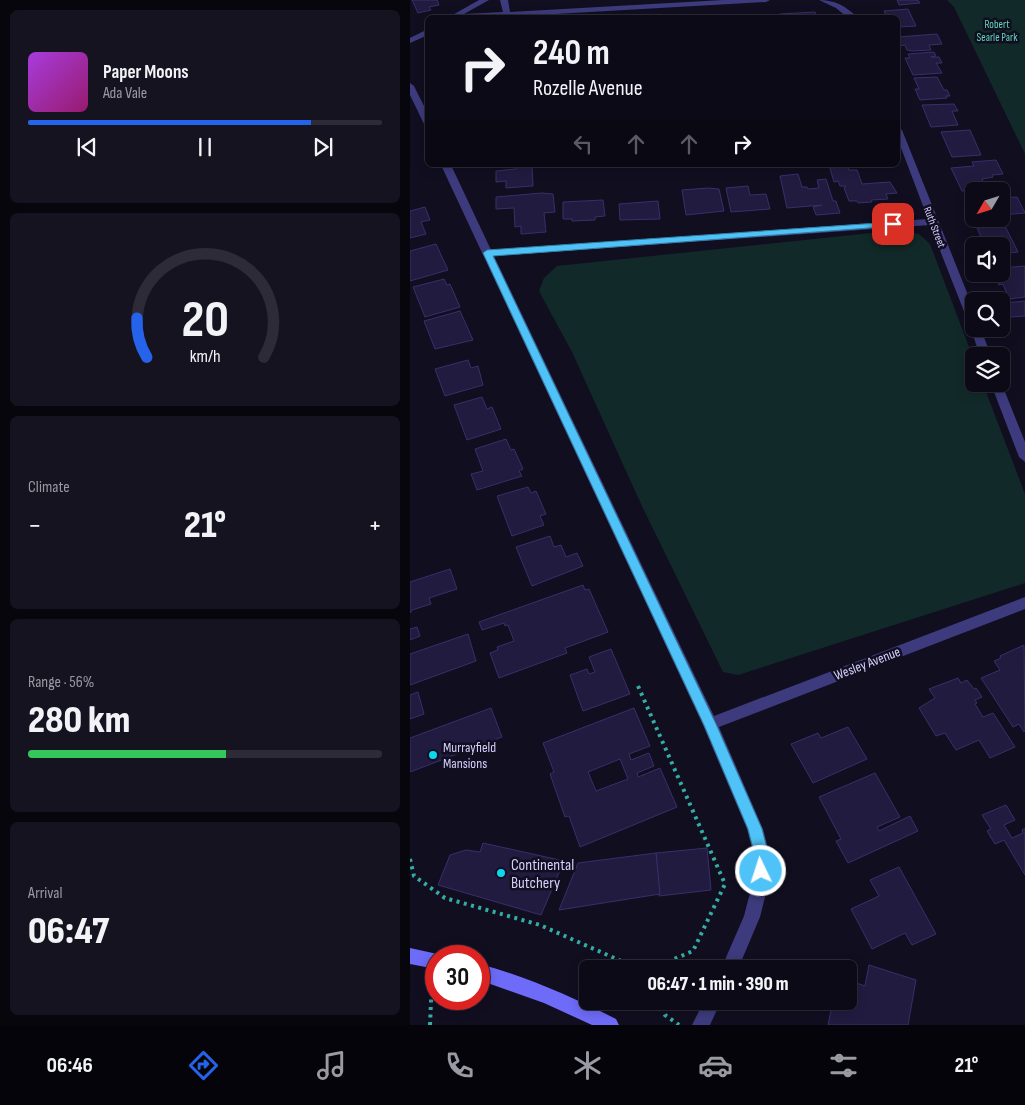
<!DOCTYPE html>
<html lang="en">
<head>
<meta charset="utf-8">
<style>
  :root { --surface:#0d0a18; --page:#161321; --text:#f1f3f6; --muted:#9a9aa2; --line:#2d2b37; --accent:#2563eb }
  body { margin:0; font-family:"Sofia Sans Condensed",sans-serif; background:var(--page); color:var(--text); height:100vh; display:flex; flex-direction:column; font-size:19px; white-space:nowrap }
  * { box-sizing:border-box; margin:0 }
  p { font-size:16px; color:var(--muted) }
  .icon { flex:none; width:28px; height:28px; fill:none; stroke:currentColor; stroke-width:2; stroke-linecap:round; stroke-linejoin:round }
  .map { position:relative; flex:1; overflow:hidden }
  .panel { display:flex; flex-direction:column; gap:10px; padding:10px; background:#07060d; width:410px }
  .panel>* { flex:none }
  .top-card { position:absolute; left:15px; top:15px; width:475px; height:152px; border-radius:8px; box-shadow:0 2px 12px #0003,0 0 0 1px var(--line); background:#0d0a18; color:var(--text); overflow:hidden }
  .needle { width:32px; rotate:231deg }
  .tools { position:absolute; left:555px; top:182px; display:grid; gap:10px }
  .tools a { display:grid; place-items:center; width:45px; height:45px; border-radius:8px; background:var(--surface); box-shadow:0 2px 12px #0003,0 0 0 1px var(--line); font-size:25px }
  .speed { position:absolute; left:15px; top:945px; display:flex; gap:10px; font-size:25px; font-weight:700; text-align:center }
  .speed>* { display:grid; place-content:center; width:65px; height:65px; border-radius:50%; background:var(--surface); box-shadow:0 2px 12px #0003,0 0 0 1px var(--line); line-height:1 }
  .speed .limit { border:8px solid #d22; background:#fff; color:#111 }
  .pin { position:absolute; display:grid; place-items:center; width:42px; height:42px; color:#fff; margin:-21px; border-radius:10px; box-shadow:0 2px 8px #0006 }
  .me { position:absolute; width:55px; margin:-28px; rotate:356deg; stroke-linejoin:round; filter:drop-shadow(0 0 4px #0008) }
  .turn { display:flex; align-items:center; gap:18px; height:105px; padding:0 25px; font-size:22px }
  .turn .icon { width:65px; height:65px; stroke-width:2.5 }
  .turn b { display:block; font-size:35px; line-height:42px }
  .lanes { display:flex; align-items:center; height:48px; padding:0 25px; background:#0003; justify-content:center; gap:25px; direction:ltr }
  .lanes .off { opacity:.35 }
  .big { font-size:38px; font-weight:800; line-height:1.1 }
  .panel .card { flex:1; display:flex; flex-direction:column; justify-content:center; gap:8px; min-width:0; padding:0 18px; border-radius:8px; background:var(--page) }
  .panel .dial { align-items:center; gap:0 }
  .dial svg { height:130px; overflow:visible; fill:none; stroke:var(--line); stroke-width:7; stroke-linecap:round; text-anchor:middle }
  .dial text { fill:var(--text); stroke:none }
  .song { display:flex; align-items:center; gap:15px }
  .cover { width:60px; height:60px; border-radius:8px; background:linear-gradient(135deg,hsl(280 70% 55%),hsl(320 70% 35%)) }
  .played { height:5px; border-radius:2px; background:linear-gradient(90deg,var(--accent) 80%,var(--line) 80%) }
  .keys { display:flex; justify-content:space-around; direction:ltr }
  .heat { display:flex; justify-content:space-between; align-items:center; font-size:28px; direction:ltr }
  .charge { height:8px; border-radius:4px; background:linear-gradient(90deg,#34c759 56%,var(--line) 0) }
  .trip { position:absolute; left:169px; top:960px; width:278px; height:50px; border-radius:8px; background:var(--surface); box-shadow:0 2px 12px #0003,0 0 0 1px var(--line); font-weight:800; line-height:50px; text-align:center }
  .dock { display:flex; height:80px; justify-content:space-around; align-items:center; background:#05040a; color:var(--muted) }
  .dock .icon { width:35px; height:35px }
  .dock .current { color:var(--accent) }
  .dock b { font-size:22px; color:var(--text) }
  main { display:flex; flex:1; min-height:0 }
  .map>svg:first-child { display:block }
  .green { fill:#112a29 }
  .building { fill:#221b40; stroke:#3a2e6b; fill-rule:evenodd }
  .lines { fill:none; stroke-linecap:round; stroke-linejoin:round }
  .path { stroke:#34ada5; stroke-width:4; stroke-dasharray:3 4.5; stroke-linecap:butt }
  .street { fill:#3d3b7d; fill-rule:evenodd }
  .secondary { fill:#6e6bf8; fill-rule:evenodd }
  .route { fill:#4fc3f7; stroke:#337fa1 }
  .poi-dot { fill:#0bd8ed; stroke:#110e20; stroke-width:2 }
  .labels { text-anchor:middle; stroke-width:5; stroke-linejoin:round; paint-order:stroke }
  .far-park-label { font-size:11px; fill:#5fd9ba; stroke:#110e20 }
  .far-street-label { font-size:11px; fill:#d4cffd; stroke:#110e20 }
  .street-label { font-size:14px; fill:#d4cffd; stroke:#110e20 }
  .poi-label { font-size:14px; fill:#d4cffd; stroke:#110e20; text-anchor:start }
  .near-poi-label { font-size:16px; fill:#d4cffd; stroke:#110e20; text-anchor:start }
</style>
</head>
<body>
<main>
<section class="panel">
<div class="card">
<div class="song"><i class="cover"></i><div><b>Paper Moons</b><p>Ada Vale</p></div></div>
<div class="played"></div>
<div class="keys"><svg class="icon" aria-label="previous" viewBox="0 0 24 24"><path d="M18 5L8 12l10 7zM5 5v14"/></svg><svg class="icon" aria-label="pause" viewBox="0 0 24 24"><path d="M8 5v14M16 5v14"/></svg><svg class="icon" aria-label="next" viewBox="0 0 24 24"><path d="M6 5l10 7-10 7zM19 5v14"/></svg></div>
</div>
<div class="card dial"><svg viewBox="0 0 100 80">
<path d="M14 69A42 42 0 1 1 86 69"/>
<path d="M14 69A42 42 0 0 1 8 45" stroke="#2563eb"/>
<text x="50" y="56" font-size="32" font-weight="700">20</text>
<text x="50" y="72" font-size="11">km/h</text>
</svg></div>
<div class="card"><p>Climate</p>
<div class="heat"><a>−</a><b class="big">21°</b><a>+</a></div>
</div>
<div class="card"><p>Range · 56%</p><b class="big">280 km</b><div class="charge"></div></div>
<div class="card"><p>Arrival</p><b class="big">06:47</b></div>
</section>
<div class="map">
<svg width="615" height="1025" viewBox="0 0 615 1025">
  <rect width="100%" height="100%" fill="#110e20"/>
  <g class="green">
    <path d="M537 0H615V154L544 7Z"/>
    <path d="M489 230 509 234 520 244 564 360V384H573L615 494V583L328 675 313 672 231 504 162 352 129 291 134 278 147 266Z"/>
  </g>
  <g class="building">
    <path d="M2 0H27L29 5 19 7 21 10 8 13Z"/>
    <path d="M487 0H508L510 3 489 5Z"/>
    <path d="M498 9 506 26 488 27V18H477L474 11Z"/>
    <path d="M405 12 407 18H371L370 14Z"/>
    <path d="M527 34 532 44 519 45 521 50 502 51 497 50 495 45 488 46V37Z"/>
    <path d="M524 52 526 56 521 57H529L532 63H526L532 73 503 75 495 58H500L498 54Z"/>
    <path d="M527 77 534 90H537L540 96H536L537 98 510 100 505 89H509L504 78Z"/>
    <path d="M544 104 548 111H542L548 125 521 127 512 105Z"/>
    <path d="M560 130 571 155 542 157 531 132Z"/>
    <path d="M586 160 593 174 582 175 583 177 572 179 577 190 552 191 541 168 564 166 562 162Z"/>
    <path d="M106 165H122L123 186 96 188V181L86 182V171L106 169Z"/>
    <path d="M419 165H437L439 170H447L452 184 480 182 487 193 476 194 478 199 461 200 462 202 448 203 447 201H439L434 188 436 186H430L428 181 424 182Z"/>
    <path d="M388 174 392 187H397L398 189 409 188 407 180 416 179 423 201H426L430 213 406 215 403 207 412 205 377 208 370 176Z"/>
    <path d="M338 186 340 195 356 194 360 209 321 212 316 188Z"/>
    <path d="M298 188 309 189 314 211 276 215 272 190Z"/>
    <path d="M132 193 143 194 145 212 134 213 136 232 111 234V226L105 227 104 208 86 209V197Z"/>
    <path d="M607 197 615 213 591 215V198Z"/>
    <path d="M193 200 195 216 185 217V220L162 221V219H153V202Z"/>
    <path d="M248 201 250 219 210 220 209 204Z"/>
    <path d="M15 207 20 220 11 222 16 234 0 238V211Z"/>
    <path d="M595 226 608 252 591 254V246H575L567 228Z"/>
    <path d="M26 244 38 270 0 281V251Z"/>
    <path d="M615 266V297L599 299 593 284 589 285 585 274H591V268Z"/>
    <path d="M34 279 37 285 40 284 50 307 15 317 3 287Z"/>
    <path d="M615 301V316L601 317 595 303Z"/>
    <path d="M50 311 63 340 25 349 14 321Z"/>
    <path d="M58 360 61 368 68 366 73 385 35 396 25 369Z"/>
    <path d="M72 397 77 409 82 407 91 429 57 440 44 405Z"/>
    <path d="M96 439 101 450 104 449 113 469 109 471 112 476 67 490 61 474 73 471 65 449Z"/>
    <path d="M118 487 121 493 126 491 136 514 130 516 134 525 102 536 87 496Z"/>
    <path d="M140 536 144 547 151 545 156 557 167 553 173 566 122 586 106 547Z"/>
    <path d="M40 569 47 589 19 598 21 604 2 610 0 613V582Z"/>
    <path d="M173 585 175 590 179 589 198 632 155 648 157 653 89 678 80 653 88 650 87 647 104 641 98 625 95 626 94 623 72 630 69 622Z"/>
    <path d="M7 627 10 636 0 640V629Z"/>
    <path d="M58 634 66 661 0 685V654Z"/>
    <path d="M614 645 615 731 614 732 609 724 603 727 571 678 590 670 584 661 591 658 590 656Z"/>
    <path d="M201 649 220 694 173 711 160 675 177 669 179 674 185 672 179 657Z"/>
    <path d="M548 678 551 683 557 680 564 689 566 688 572 697 565 700 567 703 565 704 573 717 583 713 605 747 580 758 569 740 546 750 535 733 526 736 509 708 525 698 519 689Z"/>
    <path d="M8 692 14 714 0 719V695Z"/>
    <path d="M81 708 92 737 0 772V738Z"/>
    <path d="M224 708 240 746 219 754 221 760 239 753 244 766 227 773 228 777 250 768 267 807 170 847 159 816 155 817 140 774 144 772 133 743ZM210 759 218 779 186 791 178 772Z"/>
    <path d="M438 727 457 759 403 783 381 744 408 733 411 738Z"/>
    <path d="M465 773 490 817 467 827 469 831 500 816 508 831 438 863 426 841 431 839 409 797Z"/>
    <path d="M596 805 605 820 594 825 602 838 613 833 612 830 615 828V875L594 840 585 844 577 831 581 829 572 815Z"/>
    <path d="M73 843 154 861 131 915 28 885 40 855 56 850 70 852Z"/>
    <path d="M297 848 301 890 249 896 246 853Z"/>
    <path d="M246 853 250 894 149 910 168 863Z"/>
    <path d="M489 867 526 934 502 945 495 933 462 949 441 909 469 896 460 880Z"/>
    <path d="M459 965 506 980 498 1025H418L423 1001H438V980L455 986Z"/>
  </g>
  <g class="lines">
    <g class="path">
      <path d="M228 686 315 884 283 951 241 969"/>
      <path d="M0 859 4 876 35 898 130 925 229 969"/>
      <path d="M248 1001 255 1015 269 1025"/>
      <path d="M20 1025 22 978"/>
    </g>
    <g class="street">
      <path d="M69 0H79L54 14 93 12 90 0H98L100 12 313 0H360L356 2 77 18 39 17Z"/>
      <path d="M409 0C425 0 436 6 448 18H438L426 8Z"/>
      <path d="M18 29V35L0 43V38Z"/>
      <path d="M0 83 4 86 18 114V127L14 124 0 95Z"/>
      <path d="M488 127 492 130 564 310V329H571L581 356H570L561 329 562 327 559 324 520 225 84 256 304 716 615 597V609L309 727 353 829 360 856 358 885 350 917 328 969H311L334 916 342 885 344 856 337 829 293 725 31 165H41L81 250 518 219 488 140Z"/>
      <path d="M591 382 615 442V462L609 457 581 384H591Z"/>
      <path d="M294 1001H311L300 1025H282Z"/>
    </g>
    <g class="secondary">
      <path d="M0 948 32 955 26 956V969L0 964Z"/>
      <path d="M69 964C116 976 162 997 206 1019L209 1025H182L134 1003 69 980Z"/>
    </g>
  </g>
  <path class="route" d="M483 222H486V226L83 256 306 724 352 829 359 856 356 876 351 878 346 876 344 871 345 856 338 829 294 725 73 253 77 250Z"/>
  <g class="poi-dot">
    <circle cx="23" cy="755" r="5"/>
    <circle cx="91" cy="873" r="5"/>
  </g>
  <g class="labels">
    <g class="far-park-label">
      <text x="587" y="28">Robert<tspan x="587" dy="13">Searle Park</tspan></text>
    </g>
    <g class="far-street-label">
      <text transform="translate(525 227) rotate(69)" y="4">Ruth Street</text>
    </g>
    <g class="street-label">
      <text transform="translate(457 663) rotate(-21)" y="5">Wesley Avenue</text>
    </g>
    <g class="poi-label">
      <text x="33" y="752">Murrayfield<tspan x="33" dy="16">Mansions</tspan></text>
    </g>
    <g class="near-poi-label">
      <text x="101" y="870">Continental<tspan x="101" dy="18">Butchery</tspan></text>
    </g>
  </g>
</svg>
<div class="tools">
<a><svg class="needle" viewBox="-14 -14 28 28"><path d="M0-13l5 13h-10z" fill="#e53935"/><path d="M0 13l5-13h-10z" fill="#9a9aa2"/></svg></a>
<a><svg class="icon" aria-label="sound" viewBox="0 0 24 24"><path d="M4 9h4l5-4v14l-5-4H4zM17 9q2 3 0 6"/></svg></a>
<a><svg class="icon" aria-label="search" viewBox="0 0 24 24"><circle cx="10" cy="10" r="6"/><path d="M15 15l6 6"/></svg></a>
<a><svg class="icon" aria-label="layers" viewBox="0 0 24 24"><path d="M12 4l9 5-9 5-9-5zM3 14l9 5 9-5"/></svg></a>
</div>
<div class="speed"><div class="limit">30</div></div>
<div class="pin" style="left:483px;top:224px;background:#d93025"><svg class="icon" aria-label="arrive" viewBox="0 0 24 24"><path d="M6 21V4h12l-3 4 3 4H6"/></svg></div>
<svg class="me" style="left:351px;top:871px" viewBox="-20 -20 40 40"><circle r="17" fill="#4fc3f7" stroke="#fff" stroke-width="3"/><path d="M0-11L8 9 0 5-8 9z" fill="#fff"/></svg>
<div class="trip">06:47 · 1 min · 390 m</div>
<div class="top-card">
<div class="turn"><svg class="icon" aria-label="right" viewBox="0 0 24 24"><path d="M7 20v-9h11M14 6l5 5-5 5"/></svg><div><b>240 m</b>Rozelle Avenue</div></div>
<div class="lanes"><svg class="icon off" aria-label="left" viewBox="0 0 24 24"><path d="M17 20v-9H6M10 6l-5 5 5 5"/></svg><svg class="icon off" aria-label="ahead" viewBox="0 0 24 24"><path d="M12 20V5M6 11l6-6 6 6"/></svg><svg class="icon off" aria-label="ahead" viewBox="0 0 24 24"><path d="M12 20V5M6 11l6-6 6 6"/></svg><svg class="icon" aria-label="right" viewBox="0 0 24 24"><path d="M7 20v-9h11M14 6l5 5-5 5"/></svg></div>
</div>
</div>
</main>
<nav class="dock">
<b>06:46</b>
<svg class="icon current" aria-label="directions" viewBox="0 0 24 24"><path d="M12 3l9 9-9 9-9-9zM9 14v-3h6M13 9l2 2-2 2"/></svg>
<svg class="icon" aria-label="music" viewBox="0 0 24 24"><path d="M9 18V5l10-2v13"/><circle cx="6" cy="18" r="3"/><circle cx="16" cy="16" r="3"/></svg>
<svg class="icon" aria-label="phone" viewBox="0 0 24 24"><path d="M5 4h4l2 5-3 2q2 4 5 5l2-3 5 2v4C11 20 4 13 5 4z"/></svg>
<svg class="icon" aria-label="climate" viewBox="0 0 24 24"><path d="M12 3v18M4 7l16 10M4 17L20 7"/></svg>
<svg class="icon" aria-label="car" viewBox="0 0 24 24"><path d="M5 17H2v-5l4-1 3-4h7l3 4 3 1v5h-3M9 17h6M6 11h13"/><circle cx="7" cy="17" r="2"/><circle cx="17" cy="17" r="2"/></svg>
<svg class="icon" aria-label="filters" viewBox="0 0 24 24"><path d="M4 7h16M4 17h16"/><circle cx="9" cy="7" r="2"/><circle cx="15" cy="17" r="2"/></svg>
<b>21°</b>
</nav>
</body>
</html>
